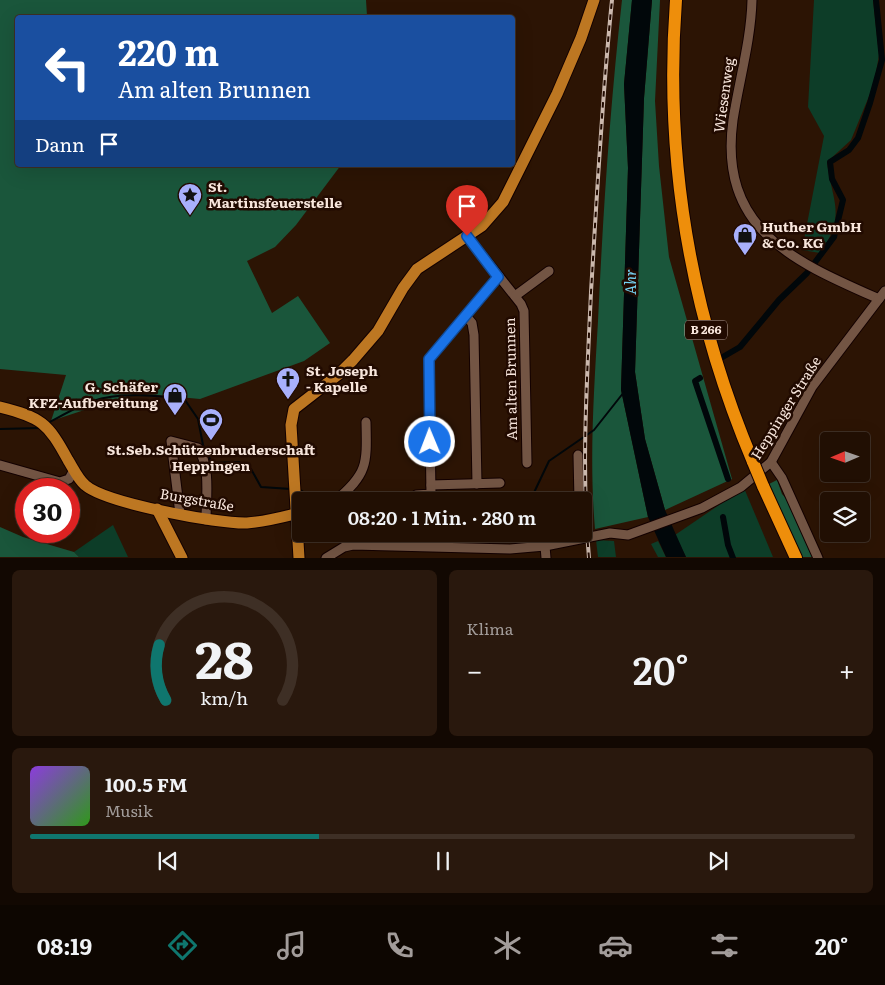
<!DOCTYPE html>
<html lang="de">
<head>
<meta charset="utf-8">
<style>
  :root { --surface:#210f03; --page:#29180d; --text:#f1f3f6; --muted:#a29c9a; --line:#3e2f25; --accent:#0f766e }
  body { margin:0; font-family:Literata,serif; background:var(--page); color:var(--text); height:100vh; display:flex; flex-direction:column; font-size:19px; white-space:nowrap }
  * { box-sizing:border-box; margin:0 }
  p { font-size:16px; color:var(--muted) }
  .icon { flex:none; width:28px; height:28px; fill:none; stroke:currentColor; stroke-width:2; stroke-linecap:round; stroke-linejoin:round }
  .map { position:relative; height:558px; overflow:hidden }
  .side { display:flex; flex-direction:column; gap:12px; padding:12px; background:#120802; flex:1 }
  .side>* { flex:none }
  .hud { position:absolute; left:15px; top:15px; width:500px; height:152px; border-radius:5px; box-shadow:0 5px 20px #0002,0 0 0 1px var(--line); background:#1a4fa0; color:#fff; overflow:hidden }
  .needle { width:32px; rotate:268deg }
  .tools { position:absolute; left:820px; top:432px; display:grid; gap:10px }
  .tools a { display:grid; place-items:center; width:50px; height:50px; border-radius:5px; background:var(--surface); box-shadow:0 5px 20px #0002,0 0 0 1px var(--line); font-size:25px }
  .speed { position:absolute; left:15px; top:478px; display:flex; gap:10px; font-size:25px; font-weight:700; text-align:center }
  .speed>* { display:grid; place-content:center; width:65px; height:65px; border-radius:50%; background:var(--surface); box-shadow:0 5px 20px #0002,0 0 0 1px var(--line); line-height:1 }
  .speed .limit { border:8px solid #d22; background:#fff; color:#111 }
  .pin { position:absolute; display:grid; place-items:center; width:42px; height:42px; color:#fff; margin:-51px -21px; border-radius:50% 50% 50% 0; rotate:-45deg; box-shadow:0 0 5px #0007 }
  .pin .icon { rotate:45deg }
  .me { position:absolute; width:55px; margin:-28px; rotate:359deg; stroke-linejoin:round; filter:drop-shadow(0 0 4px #0008) }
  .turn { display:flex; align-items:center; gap:18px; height:105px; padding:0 20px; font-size:22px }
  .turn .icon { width:65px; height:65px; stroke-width:2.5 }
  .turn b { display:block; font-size:35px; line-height:42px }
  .then { display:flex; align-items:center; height:48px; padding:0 20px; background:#0003; gap:10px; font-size:19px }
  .big { font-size:38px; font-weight:600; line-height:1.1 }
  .side .widget { flex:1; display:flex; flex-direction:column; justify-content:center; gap:8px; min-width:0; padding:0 18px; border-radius:8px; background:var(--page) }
  .side .dial { align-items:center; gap:0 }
  .dial svg { height:130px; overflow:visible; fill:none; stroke:var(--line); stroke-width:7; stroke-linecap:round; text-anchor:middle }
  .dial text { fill:var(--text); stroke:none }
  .song { display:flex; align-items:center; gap:15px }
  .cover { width:60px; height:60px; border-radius:8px; background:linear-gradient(135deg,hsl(270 70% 55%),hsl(110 70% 35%)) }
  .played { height:5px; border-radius:2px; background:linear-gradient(90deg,var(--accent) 35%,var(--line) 35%) }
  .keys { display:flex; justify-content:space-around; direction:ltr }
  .heat { display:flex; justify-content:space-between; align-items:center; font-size:28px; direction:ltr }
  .side .tiles { flex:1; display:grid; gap:12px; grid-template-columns:1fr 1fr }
  .widget:last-child { grid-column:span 2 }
  .trip { position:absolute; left:292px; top:492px; width:300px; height:50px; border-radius:5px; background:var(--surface); box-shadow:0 5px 20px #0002,0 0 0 1px var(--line); font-weight:600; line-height:50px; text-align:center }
  .tabs { display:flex; height:80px; justify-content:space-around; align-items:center; background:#0d0601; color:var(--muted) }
  .tabs .icon { width:35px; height:35px }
  .tabs .current { color:var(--accent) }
  .tabs b { font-size:22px; color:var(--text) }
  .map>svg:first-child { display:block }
  .green { fill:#0d3d28 }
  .forest { fill:#1a563b }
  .water { fill:#01070a }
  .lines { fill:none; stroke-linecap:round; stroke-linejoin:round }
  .stream { stroke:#01070a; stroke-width:2 }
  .canal { stroke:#01070a; stroke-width:6 }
  .minor-casing { stroke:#130100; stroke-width:11 }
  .major-casing { stroke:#130100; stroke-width:13 }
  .highway-casing { stroke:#130100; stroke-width:14 }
  .minor { stroke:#735544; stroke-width:9 }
  .major { stroke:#bd7722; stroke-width:11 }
  .highway { stroke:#ee8e0b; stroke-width:12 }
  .rail-casing { stroke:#cbb8ad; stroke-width:4 }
  .rail { stroke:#210a00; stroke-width:2; stroke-dasharray:5.5; stroke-linecap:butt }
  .highway-bridge-casing { stroke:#130100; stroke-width:14; stroke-linecap:butt }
  .highway-bridge { stroke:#ee8e0b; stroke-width:12 }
  .route-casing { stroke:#114b97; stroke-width:12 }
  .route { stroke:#1a73e8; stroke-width:9 }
  .labels { text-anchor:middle; stroke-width:5; stroke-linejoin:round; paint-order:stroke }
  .shield { fill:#210a00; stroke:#b8a49a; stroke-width:1 }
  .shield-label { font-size:12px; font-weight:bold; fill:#f8e6dc }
  .street-label { font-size:14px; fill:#f8e6dc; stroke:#210a00 }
  .poi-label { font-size:14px; font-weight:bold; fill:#f8e6dc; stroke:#210a00; text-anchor:start }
  .water-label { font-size:15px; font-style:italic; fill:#76d6f5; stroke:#210a00 }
</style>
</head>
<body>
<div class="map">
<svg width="885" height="558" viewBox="0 0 885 558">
  <rect width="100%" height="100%" fill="#2c1404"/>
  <g class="green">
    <path d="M814 0H873L879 55 874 84 851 140 827 162C832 202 847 215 820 253L802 250 824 136 808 107Z"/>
    <path d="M744 488 773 557H686L675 535Z"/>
    <path d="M113 525 128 557H79L74 552Z"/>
    <path d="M596 540 614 541 616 557H598Z"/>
    <path d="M658 541 666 557H658L651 544Z"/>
  </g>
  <g class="forest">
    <path d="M0 0H366L367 16 436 15 435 18H18V165H341L296 225 275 247 247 261 272 313 298 296 330 343 304 361 200 399 136 393 51 421 66 375 0 369Z"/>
    <path d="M622 0H632L624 84 628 168 621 390 648 517 595 529C589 460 594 390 598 321 603 213 610 107 622 0Z"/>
    <path d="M652 0H660L655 101 659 166 669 257 732 479 665 510 645 439 635 372 644 98Z"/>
    <path d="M777 480 782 494 792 505 814 557H801L769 484Z"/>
    <path d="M0 527 23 537 74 552 79 557H0Z"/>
  </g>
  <path class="water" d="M632 0H652L644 98 635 372 645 439 665 510 686 557H666L648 517 621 390 628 168 624 84Z"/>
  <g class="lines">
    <g class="stream">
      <path d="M48 423C63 415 78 406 93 401 117 392 161 395 185 400L198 419 203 445 212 463 239 462 251 469 261 487 291 489"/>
      <path d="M0 429 40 428"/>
      <path d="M299 489 317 501"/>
      <path d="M530 501 549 461 594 430 624 392"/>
    </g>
    <g class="canal">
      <path d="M721 358 740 347 779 300 807 273 834 237 843 200 832 179 830 162 849 150 858 138 870 103 882 60 876 0"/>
      <path d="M700 378 695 381 728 479"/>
      <path d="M723 517 728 545 733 558"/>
    </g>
    <g class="minor-casing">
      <g id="minor">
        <path d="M752 0C751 40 739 81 733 120 718 230 795 262 879 299"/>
        <path d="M467 236 521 304 524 311 527 463"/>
        <path d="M515 296 549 271"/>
        <path d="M466 316 472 323 474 335 477 484"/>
        <path d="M578 455 579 501"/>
        <path d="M771 462 782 478 818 558"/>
        <path d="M0 465 60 482 69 479 74 470"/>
        <path d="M431 485 500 483"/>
        <path d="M416 495 431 494 429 359 498 277"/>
        <path d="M335 501C368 474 367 464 366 422"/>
        <path d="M180 514 171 441 198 448C211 467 206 499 206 520"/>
        <path d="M545 546 546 558"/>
        <path d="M326 558 344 547 353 545 510 549 545 546 610 533 628 535 702 508 741 487 771 462 812 387 885 291"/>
      </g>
    </g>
    <g class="major-casing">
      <g id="major">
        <path d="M0 407C41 417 48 423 68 460 73 468 78 479 85 485 105 503 218 524 247 523 263 522 279 518 295 514"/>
        <path d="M157 509 182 558"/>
        <path d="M299 558 291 425 294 409 339 374 353 360 378 331 403 288 417 269 482 226 503 202 557 94 581 38 594 0"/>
      </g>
    </g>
    <g class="highway-casing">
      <g id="highway">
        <path d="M676 0C664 159 691 315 753 462"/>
        <path d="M763 486 796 558"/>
      </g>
    </g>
    <use href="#minor" class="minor"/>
    <use href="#major" class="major"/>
    <use href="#highway" class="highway"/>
    <g class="rail-casing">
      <path id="rail" d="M589 558C581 469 587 380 591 292 597 194 602 97 612 0"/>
    </g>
    <use href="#rail" class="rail"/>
    <g class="highway-bridge-casing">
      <path id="highway-bridge" d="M753 462 763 486"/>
    </g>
    <use href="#highway-bridge" class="highway-bridge"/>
  </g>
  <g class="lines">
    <g class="route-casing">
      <path id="route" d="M430 442 429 359 498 277 467 236"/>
    </g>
    <use href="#route" class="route"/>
  </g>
  <defs>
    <g id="sight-pin" transform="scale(1.25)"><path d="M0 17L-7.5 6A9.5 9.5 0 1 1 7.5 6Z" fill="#a8b0fc" stroke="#210a00"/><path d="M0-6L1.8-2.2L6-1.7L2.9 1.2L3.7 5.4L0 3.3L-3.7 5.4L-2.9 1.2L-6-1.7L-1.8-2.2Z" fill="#111"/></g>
    <g id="shop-pin" transform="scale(1.25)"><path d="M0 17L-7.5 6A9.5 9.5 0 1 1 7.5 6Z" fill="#a8b0fc" stroke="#210a00"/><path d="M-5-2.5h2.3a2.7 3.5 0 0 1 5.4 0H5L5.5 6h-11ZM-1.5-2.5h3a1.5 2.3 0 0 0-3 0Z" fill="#111"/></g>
    <g id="church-pin" transform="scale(1.25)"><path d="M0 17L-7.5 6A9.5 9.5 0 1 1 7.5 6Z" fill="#a8b0fc" stroke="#210a00"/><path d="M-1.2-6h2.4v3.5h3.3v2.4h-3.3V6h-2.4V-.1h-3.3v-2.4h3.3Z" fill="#111"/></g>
    <g id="stadium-pin" transform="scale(1.25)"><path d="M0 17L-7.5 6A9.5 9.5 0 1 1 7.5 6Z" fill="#a8b0fc" stroke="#210a00"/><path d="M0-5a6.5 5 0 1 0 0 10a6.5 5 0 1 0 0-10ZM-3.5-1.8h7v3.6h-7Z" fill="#111"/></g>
  </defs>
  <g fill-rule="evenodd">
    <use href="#sight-pin" x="190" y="195"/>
    <use href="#shop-pin" x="745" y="235"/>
    <use href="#church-pin" x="288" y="379"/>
    <use href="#shop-pin" x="175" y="395"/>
    <use href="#stadium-pin" x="211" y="420"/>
  </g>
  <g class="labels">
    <rect class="shield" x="685" y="320.5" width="42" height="19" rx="4"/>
    <g class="shield-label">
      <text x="706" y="334">B 266</text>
    </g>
    <g class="street-label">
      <text transform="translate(724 95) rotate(-82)" y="5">Wiesenweg</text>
      <text transform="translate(511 379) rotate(-91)" y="5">Am alten Brunnen</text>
      <text transform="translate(786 408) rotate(-58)" y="5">Heppinger Straße</text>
      <text transform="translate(197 500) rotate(10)" y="5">Burgstraße</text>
    </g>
    <g class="poi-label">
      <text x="208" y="192">St.<tspan x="208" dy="16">Martinsfeuerstelle</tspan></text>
      <text x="762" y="232">Huther GmbH<tspan x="762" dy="16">&amp; Co. KG</tspan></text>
      <text x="306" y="376">St. Joseph<tspan x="306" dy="16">- Kapelle</tspan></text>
      <text x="158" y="392" text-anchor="end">G. Schäfer<tspan x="158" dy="16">KFZ-Aufbereitung</tspan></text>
      <text x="211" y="455" text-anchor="middle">St.Seb.Schützenbruderschaft<tspan x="211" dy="16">Heppingen</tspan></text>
    </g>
    <g class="water-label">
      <text transform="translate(631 282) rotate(-90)" y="5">Ahr</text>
    </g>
  </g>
</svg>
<div class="tools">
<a><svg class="needle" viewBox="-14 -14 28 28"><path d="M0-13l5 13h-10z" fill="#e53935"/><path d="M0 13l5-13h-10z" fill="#a29c9a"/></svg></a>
<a><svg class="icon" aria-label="layers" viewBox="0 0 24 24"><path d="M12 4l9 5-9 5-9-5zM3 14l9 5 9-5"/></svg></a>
</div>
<div class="speed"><div class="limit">30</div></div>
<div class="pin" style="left:467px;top:236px;background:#d93025"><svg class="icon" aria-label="arrive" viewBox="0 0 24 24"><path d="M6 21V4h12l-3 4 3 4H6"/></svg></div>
<svg class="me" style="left:430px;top:442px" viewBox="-20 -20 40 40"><circle r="17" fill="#1a73e8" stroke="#fff" stroke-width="3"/><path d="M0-11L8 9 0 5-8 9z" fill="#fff"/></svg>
<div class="trip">08:20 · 1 Min. · 280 m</div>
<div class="hud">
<div class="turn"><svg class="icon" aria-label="left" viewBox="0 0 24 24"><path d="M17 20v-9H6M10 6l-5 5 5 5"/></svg><div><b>220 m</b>Am alten Brunnen</div></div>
<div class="then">Dann<svg class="icon" aria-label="arrive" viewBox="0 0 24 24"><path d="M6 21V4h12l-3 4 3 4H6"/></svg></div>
</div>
</div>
<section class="side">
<div class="tiles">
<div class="widget dial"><svg viewBox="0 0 100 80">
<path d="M14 69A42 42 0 1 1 86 69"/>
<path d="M14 69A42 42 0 0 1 10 35" stroke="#0f766e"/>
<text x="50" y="56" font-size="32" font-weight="700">28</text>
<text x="50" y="72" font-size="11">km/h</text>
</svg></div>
<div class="widget"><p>Klima</p>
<div class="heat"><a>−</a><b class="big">20°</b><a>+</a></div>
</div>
<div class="widget">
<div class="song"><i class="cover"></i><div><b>100.5 FM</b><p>Musik</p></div></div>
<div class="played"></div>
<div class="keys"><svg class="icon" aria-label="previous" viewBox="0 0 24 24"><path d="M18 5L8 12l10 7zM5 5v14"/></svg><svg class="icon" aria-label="pause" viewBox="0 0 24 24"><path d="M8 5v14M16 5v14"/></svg><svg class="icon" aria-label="next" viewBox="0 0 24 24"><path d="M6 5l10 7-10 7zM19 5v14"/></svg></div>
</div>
</div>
</section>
<nav class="tabs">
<b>08:19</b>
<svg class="icon current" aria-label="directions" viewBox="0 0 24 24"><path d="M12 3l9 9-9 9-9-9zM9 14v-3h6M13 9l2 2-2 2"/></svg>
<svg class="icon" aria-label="music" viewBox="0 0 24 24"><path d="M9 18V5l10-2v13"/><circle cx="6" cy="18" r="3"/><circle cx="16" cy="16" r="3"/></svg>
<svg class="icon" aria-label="phone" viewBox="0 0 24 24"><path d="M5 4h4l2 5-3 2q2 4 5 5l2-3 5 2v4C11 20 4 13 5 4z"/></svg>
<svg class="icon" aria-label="climate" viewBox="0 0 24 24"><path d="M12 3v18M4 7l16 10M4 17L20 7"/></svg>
<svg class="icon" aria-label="car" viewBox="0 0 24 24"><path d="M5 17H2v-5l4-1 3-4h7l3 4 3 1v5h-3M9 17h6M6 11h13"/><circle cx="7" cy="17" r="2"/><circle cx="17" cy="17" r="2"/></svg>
<svg class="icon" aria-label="filters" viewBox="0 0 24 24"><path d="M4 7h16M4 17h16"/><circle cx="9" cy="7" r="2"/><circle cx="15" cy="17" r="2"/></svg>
<b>20°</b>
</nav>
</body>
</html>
